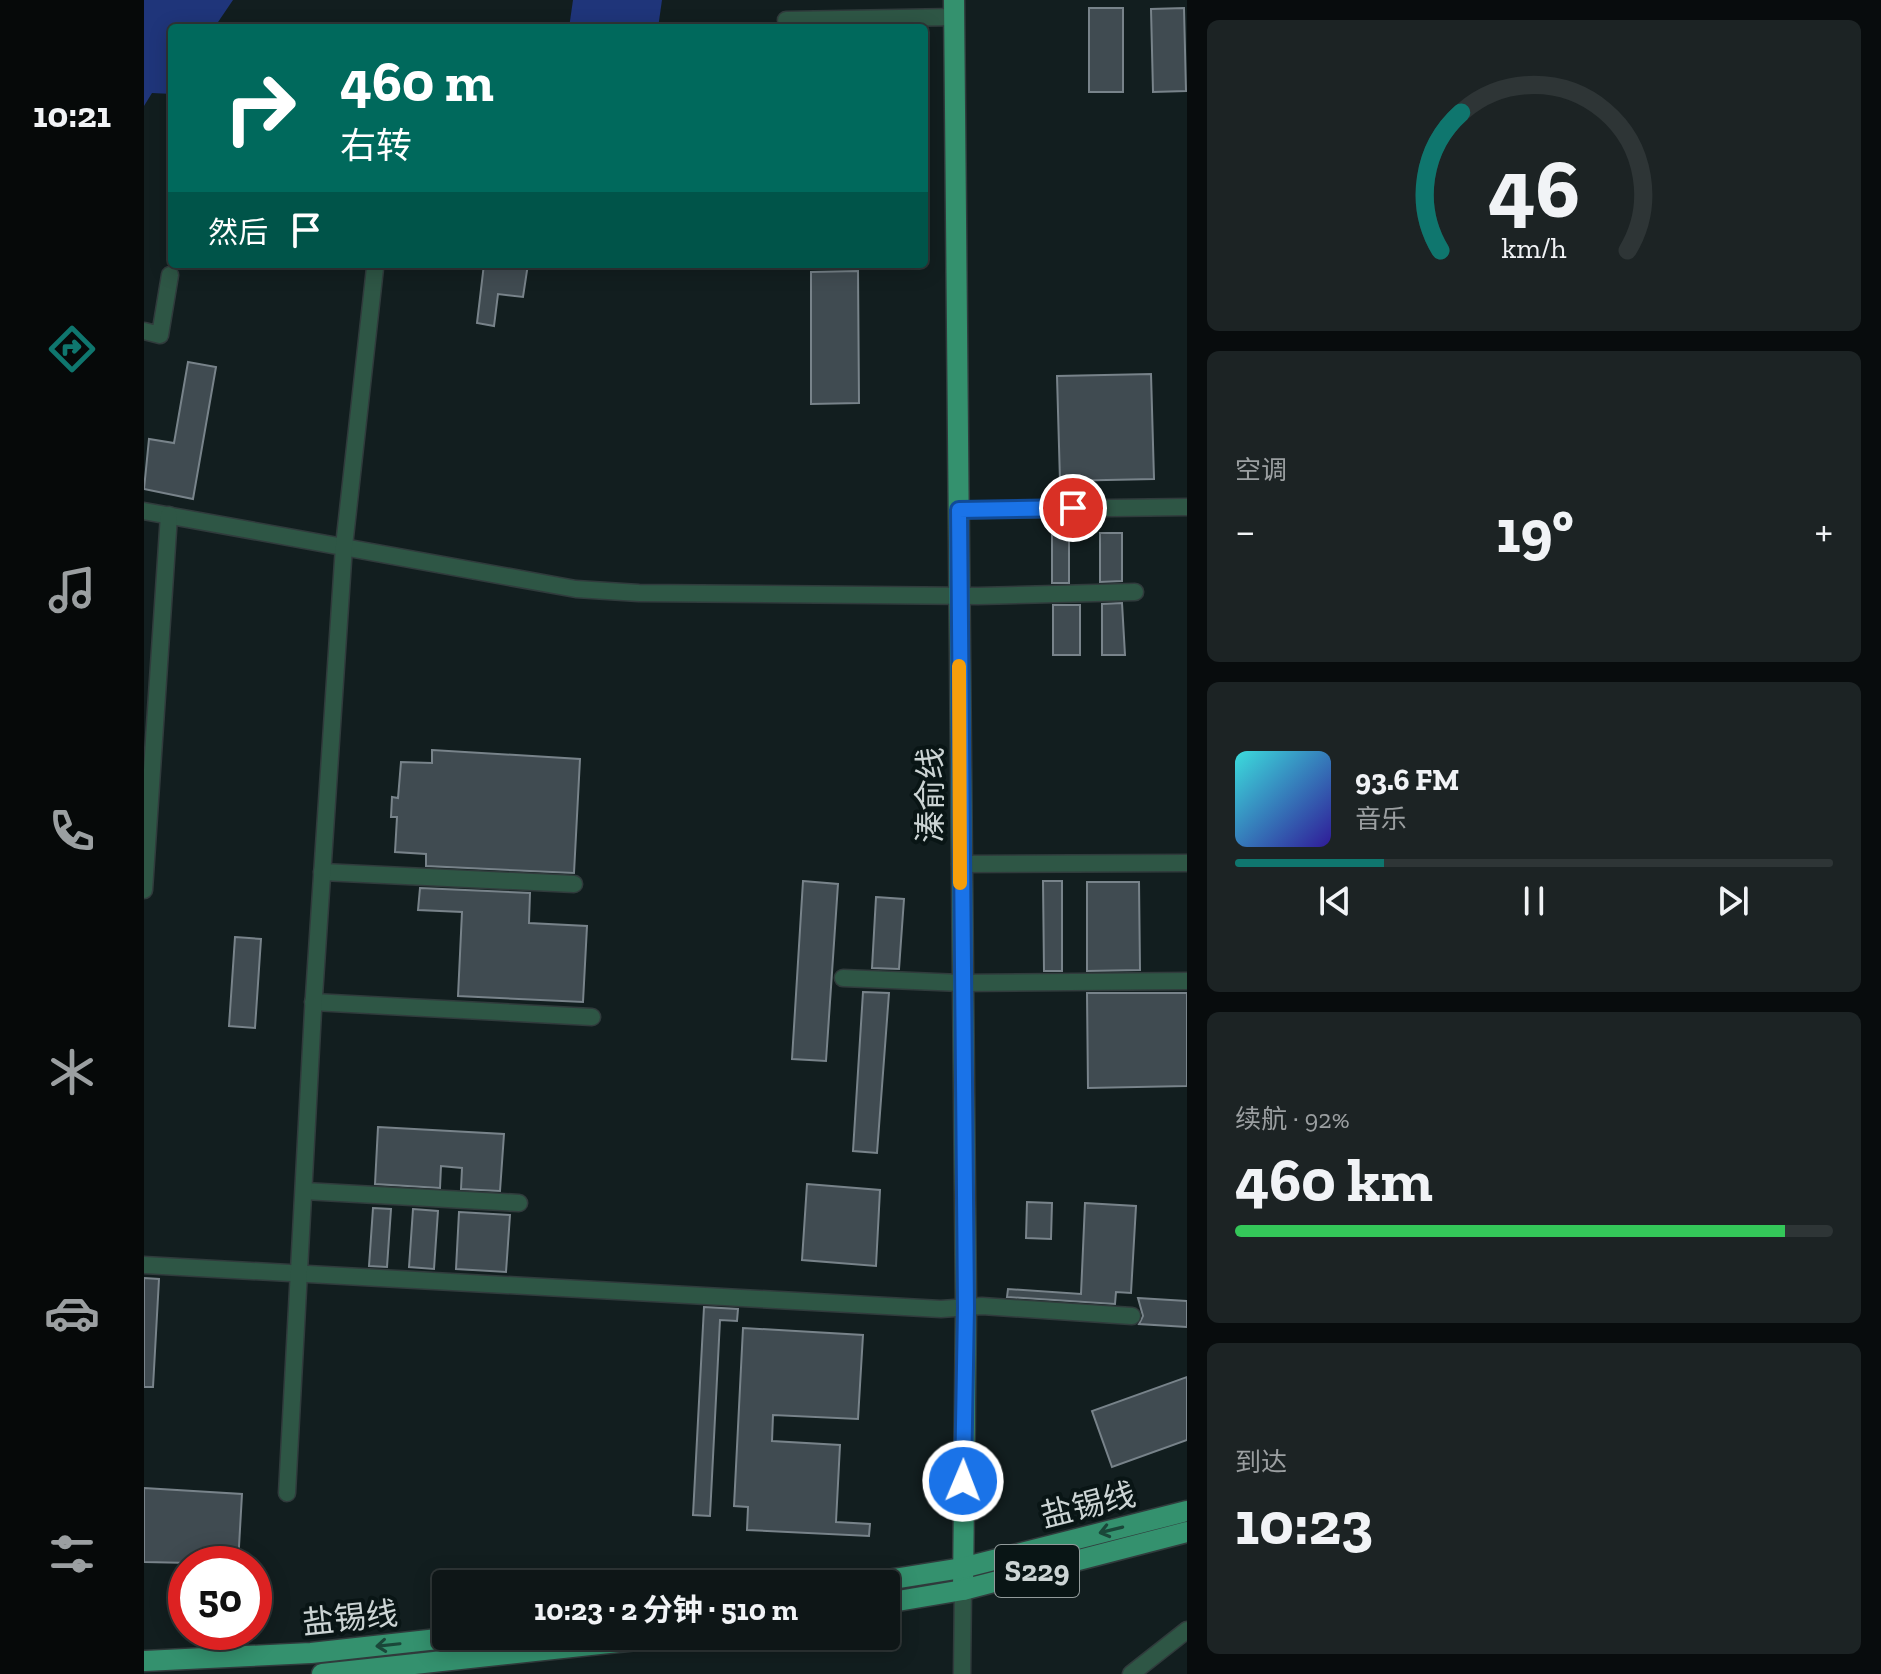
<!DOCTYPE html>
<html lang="zh">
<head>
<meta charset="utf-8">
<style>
  :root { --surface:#0e1617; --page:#1c2324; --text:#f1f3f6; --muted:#9b9fa1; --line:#2e3536; --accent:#0f766e }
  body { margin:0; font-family:"Zilla Slab","Noto Sans SC",serif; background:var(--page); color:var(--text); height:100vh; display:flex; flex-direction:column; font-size:30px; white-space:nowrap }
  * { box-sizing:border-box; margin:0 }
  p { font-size:26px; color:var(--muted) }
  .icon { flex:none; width:44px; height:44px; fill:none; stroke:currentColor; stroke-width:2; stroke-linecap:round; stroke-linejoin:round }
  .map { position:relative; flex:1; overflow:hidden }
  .side { display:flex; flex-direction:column; gap:20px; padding:20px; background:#080c0d; width:694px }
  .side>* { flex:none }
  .guide { position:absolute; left:24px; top:24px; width:760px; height:244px; border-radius:8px; box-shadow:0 4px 20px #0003,0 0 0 2px var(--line); background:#00695c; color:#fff; overflow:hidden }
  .speed { position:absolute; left:24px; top:1546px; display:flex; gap:16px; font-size:40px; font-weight:700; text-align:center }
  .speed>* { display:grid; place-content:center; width:104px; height:104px; border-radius:50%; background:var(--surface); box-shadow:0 4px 20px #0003,0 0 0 2px var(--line); line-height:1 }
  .speed .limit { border:12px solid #d22; background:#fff; color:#111 }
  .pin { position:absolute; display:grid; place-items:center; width:68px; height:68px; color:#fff; margin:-34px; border:4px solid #fff; border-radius:50%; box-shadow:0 2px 8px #0007 }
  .me { position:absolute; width:88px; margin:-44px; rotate:1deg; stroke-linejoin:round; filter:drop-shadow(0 0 6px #0008) }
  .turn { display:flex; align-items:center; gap:28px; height:168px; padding:0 40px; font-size:36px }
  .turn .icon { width:104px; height:104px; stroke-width:2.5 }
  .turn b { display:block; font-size:56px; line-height:68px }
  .then { display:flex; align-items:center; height:76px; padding:0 40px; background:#0003; gap:16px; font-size:30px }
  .big { font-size:60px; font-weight:700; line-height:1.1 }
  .side .card { flex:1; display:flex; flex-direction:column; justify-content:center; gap:12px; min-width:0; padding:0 28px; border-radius:12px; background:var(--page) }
  .side .dial { align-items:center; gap:0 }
  .dial svg { height:208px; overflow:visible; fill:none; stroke:var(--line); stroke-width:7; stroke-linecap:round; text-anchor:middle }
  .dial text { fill:var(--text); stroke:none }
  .song { display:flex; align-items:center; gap:24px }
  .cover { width:96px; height:96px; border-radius:12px; background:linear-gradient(135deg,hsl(180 70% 55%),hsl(250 70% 35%)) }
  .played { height:8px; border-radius:4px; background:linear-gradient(90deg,var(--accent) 25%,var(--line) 25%) }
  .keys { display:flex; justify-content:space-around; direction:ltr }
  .heat { display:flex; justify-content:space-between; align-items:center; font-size:44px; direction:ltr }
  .charge { height:12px; border-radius:6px; background:linear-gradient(90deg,#34c759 92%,var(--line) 0) }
  .trip { position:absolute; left:288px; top:1570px; width:468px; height:80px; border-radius:8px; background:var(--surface); box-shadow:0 4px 20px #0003,0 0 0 2px var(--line); font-weight:700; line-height:80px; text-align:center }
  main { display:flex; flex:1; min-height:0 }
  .dock { display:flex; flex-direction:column; width:144px; justify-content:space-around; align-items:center; background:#060909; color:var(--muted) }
  .dock .icon { width:56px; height:56px }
  .dock .active { color:var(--accent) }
  .dock b { font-size:36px; color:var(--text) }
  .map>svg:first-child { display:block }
  .water { fill:#1f357a }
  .building { fill:#404b51; stroke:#78838a; stroke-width:2 }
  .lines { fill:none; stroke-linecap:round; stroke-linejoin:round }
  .minor-casing { stroke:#303b3c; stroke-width:19 }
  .major-casing { stroke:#303b3c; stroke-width:23 }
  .minor { stroke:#2e5645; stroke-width:16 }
  .major { stroke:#34916e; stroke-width:20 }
  .oneway { stroke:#1a4739 }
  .route-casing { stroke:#114b97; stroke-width:20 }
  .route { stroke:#1a73e8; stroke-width:14 }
  .slow { stroke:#f59e0b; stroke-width:14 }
  .labels { text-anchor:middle; stroke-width:8; stroke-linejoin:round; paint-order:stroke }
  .shield { fill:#091515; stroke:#929b9b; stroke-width:2 }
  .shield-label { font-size:30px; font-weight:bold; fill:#ccd4d4 }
  .street-label { font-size:32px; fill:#ccd4d4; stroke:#091515 }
</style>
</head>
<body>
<main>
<nav class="dock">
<b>10:21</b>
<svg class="icon active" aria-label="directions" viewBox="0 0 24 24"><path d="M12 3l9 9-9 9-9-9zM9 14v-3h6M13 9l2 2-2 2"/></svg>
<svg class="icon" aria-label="music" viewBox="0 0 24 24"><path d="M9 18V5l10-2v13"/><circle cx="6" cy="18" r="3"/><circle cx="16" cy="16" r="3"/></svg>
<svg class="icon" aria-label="phone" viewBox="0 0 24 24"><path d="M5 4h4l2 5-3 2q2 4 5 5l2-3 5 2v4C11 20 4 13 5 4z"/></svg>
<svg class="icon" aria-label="climate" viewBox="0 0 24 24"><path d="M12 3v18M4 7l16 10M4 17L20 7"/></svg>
<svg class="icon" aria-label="car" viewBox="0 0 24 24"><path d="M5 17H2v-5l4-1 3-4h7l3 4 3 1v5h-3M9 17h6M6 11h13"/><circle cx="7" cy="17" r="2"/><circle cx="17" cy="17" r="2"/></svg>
<svg class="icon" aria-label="filters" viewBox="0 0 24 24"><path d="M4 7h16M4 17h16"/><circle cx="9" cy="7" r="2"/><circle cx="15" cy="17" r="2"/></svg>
</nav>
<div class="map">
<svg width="1043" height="1674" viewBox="0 0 1043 1674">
  <rect width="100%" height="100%" fill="#121e1f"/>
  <g class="water">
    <path d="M0 0H89L70 28H28V94L8 93 0 106Z"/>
    <path d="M429 0H518L514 28H425Z"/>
  </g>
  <g class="building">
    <rect x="945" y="8" width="34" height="84"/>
    <path d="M1040 8 1042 91 1009 92 1007 9Z"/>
    <path d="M340 264H384L379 297 354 294 350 326 333 323Z"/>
    <path d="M714 271 715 403 667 404V272Z"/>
    <path d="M44 362 72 367 49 499 0 489 5 439 30 443Z"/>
    <path d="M1007 374 1010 479 916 481 913 376Z"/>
    <rect x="908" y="530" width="17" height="53"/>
    <path d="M956 533H978V581L956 582Z"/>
    <path d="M978 603 981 655H958V604Z"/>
    <rect x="909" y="605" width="27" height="50"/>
    <path d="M288 750 436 759 430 873 282 866V854L251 852 253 817H247L248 797 254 798 257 762 288 763Z"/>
    <path d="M659 881 694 884 682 1061 648 1059Z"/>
    <path d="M899 881H918V971H900Z"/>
    <path d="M943 882H995L996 970 943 971Z"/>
    <path d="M276 888 386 893 385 923 443 926 439 1002 314 996 318 912 274 910Z"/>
    <path d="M732 897 760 899 755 969 728 968Z"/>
    <path d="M91 937 117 939 111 1028 85 1026Z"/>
    <path d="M719 992 745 993 733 1153 709 1151Z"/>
    <path d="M1043 993V1086L944 1088 943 993Z"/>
    <path d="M234 1127 360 1134 356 1191 317 1189 318 1168 297 1166 296 1188 231 1184Z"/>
    <path d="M663 1184 736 1190 732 1266 658 1260Z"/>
    <path d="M883 1202 908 1203 907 1239 882 1238Z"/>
    <path d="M941 1203 992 1206 987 1293 972 1292 971 1304 863 1297 864 1289 937 1294Z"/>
    <path d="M229 1208 247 1209 243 1267 225 1266Z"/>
    <path d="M269 1209 294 1211 290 1269 265 1267Z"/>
    <path d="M315 1212 366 1215 362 1272 312 1269Z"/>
    <path d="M0 1278 15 1279 9 1387H0Z"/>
    <path d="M994 1298 1043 1301V1327L995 1324 999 1316Z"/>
    <path d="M560 1307 594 1309 593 1321 576 1320 566 1516 549 1515Z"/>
    <path d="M599 1328 719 1335 714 1419 629 1415 628 1441 696 1445 692 1522 726 1524 725 1536 603 1530 604 1507 590 1506Z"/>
    <path d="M1043 1377V1440L968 1467 948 1411Z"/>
    <path d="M0 1488 98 1494 94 1564 0 1562Z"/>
  </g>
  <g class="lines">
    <g class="minor-casing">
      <g id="minor">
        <path d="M642 20 810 17"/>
        <path d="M0 331 16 335 26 275"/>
        <path d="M815 510 1043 507"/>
        <path d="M0 511 432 589 495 593 834 596 991 592"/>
        <path d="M816 864 1043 863"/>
        <path d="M178 872 430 884"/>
        <path d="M0 890 25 515"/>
        <path d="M699 978 817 983 1043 981"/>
        <path d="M169 1002 448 1017"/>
        <path d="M160 1191 375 1203"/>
        <path d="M0 1265 797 1309 838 1306 988 1316"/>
        <path d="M143 1493 169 1011 200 546 231 268"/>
        <path d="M818 1674 819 1590"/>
        <path d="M987 1674 1043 1630"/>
      </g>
    </g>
    <g class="major-casing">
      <g id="major">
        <path d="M810 0 822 1308 819 1590"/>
        <path d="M718 1584 818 1568 1043 1511"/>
        <path d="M742 1603 819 1590 1043 1532"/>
        <path d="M0 1661 167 1653 321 1636"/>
        <path d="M178 1674 530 1636"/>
      </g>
    </g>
    <use href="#minor" class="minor"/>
    <use href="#major" class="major"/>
  </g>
  <defs><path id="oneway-shaft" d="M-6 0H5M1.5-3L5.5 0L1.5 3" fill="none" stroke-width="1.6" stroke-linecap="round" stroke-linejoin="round" transform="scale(2)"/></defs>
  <g class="oneway">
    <use href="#oneway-shaft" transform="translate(967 1530) rotate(166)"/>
    <use href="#oneway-shaft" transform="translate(244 1645) rotate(174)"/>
  </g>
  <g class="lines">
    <g class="route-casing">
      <path id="route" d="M819 1481 822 1308 815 510 929 508"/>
    </g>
    <use href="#route" class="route"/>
    <path class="slow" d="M815 666 816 883"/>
  </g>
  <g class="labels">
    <rect class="shield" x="851" y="1545" width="84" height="52" rx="6"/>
    <g class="shield-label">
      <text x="893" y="1581">S229</text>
    </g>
    <g class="street-label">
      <text transform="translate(786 795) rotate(-90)" y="11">溱俞线</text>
      <text transform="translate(944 1505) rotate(-14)" y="11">盐锡线</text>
      <text transform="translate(206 1618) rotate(-6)" y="11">盐锡线</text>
    </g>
  </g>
</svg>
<div class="speed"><div class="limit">50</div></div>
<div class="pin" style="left:929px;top:508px;background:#d93025"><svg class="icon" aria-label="arrive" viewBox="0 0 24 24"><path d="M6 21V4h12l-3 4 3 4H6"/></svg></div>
<svg class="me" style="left:819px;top:1481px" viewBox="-20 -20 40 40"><circle r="17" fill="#1a73e8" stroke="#fff" stroke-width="3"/><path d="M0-11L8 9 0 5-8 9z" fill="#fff"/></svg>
<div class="trip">10:23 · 2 分钟 · 510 m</div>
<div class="guide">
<div class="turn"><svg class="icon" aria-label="right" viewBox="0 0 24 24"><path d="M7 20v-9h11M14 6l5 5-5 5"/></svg><div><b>460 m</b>右转</div></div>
<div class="then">然后<svg class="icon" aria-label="arrive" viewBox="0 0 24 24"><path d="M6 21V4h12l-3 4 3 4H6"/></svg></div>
</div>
</div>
<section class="side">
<div class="card dial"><svg viewBox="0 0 100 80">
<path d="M14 69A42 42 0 1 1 86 69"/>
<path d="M14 69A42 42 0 0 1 22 16" stroke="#0f766e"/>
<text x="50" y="56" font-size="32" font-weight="700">46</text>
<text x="50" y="72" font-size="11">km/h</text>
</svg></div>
<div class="card"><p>空调</p>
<div class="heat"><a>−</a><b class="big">19°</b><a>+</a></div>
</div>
<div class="card">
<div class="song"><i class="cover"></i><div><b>93.6 FM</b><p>音乐</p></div></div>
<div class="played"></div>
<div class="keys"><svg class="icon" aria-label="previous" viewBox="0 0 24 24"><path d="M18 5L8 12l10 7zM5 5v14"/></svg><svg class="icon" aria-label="pause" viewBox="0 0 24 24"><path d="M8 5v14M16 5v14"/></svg><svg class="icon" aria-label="next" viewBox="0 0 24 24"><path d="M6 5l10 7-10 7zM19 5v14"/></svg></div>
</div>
<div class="card"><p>续航 · 92%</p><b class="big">460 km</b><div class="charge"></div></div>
<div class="card"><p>到达</p><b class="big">10:23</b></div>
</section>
</main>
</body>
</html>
